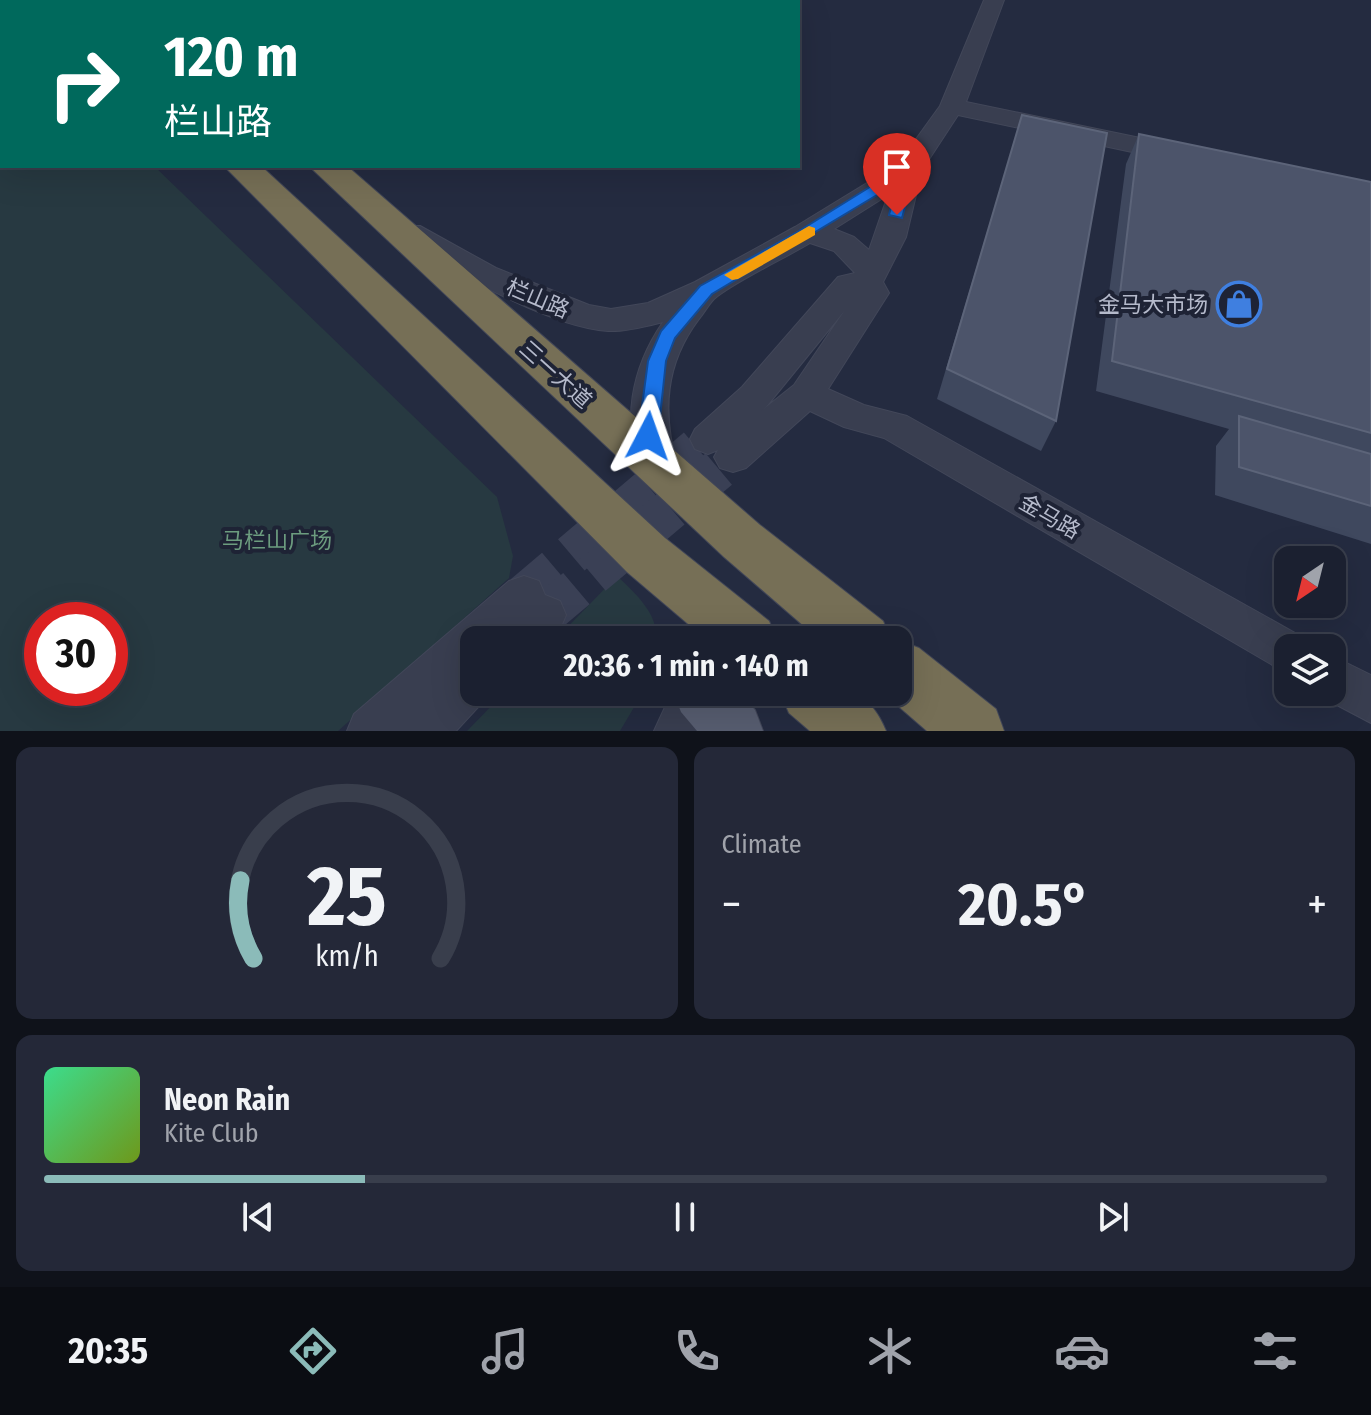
<!DOCTYPE html>
<html lang="en">
<head>
<meta charset="utf-8">
<style>
  :root { --surface:#1b2030; --page:#242838; --text:#f1f3f6; --muted:#a0a3ab; --line:#393e4c; --accent:#8bbbb9 }
  body { margin:0; font-family:"Fira Sans Condensed","Noto Sans SC",sans-serif; background:var(--page); color:var(--text); height:100vh; display:flex; flex-direction:column; font-size:30px; white-space:nowrap }
  * { box-sizing:border-box; margin:0 }
  p { font-size:26px; color:var(--muted) }
  .icon { flex:none; width:44px; height:44px; fill:none; stroke:currentColor; stroke-width:2; stroke-linecap:round; stroke-linejoin:round }
  .map { position:relative; height:731px; overflow:hidden }
  .drawer { display:flex; flex-direction:column; gap:16px; padding:16px; background:#0f121a; flex:1 }
  .drawer>* { flex:none }
  .hud { position:absolute; left:0px; top:0px; width:800px; height:168px; box-shadow:0 8px 32px #0002,0 0 0 2px var(--line); background:#00695c; color:#fff; overflow:hidden }
  .needle { width:52px; rotate:215deg }
  .tools { position:absolute; left:1274px; top:546px; display:grid; gap:16px }
  .tools a { display:grid; place-items:center; width:72px; height:72px; border-radius:16px; background:var(--surface); box-shadow:0 8px 32px #0002,0 0 0 2px var(--line); font-size:40px }
  .speed { position:absolute; left:24px; top:602px; display:flex; gap:16px; font-size:40px; font-weight:700; text-align:center }
  .speed>* { display:grid; place-content:center; width:104px; height:104px; border-radius:50%; background:var(--surface); box-shadow:0 8px 32px #0002,0 0 0 2px var(--line); line-height:1 }
  .speed .limit { border:12px solid #d22; background:#fff; color:#111 }
  .pin { position:absolute; display:grid; place-items:center; width:68px; height:68px; color:#fff; margin:-82px -34px; border-radius:50% 50% 50% 0; rotate:-45deg; box-shadow:0 0 8px #0007 }
  .pin .icon { rotate:45deg }
  .me { position:absolute; width:88px; margin:-44px; rotate:4deg; stroke-linejoin:round; filter:drop-shadow(0 0 6px #0008) }
  .turn { display:flex; align-items:center; gap:28px; height:168px; padding:0 32px; font-size:36px }
  .turn .icon { width:104px; height:104px; stroke-width:2.5 }
  .turn b { display:block; font-size:56px; line-height:68px }
  .big { font-size:60px; font-weight:700; line-height:1.1 }
  .drawer .widget { flex:1; display:flex; flex-direction:column; justify-content:center; gap:12px; min-width:0; padding:0 28px; border-radius:16px; background:var(--page) }
  .drawer .dial { align-items:center; gap:0 }
  .dial svg { height:208px; overflow:visible; fill:none; stroke:var(--line); stroke-width:7; stroke-linecap:round; text-anchor:middle }
  .dial text { fill:var(--text); stroke:none }
  .song { display:flex; align-items:center; gap:24px }
  .cover { width:96px; height:96px; border-radius:12px; background:linear-gradient(135deg,hsl(150 70% 55%),hsl(80 70% 35%)) }
  .played { height:8px; border-radius:4px; background:linear-gradient(90deg,var(--accent) 25%,var(--line) 25%) }
  .keys { display:flex; justify-content:space-around; direction:ltr }
  .heat { display:flex; justify-content:space-between; align-items:center; font-size:44px; direction:ltr }
  .drawer .tiles { flex:1; display:grid; gap:16px; grid-template-columns:1fr 1fr }
  .widget:last-child { grid-column:span 2 }
  .trip { position:absolute; left:460px; top:626px; width:452px; height:80px; border-radius:16px; background:var(--surface); box-shadow:0 8px 32px #0002,0 0 0 2px var(--line); font-weight:700; line-height:80px; text-align:center }
  .menu { display:flex; height:128px; justify-content:space-around; align-items:center; background:#0b0d13; color:var(--muted) }
  .menu .icon { width:56px; height:56px }
  .menu .active { color:var(--accent) }
  .menu b { font-size:36px; color:var(--text) }
  .map>svg:first-child { display:block }
  .green { fill:#273941; fill-rule:evenodd }
  .lines { fill:none; stroke-linecap:round; stroke-linejoin:round }
  .minor-tunnel { stroke:#3a4055; stroke-width:41; stroke-dasharray:41 21; stroke-linecap:butt }
  .minor-casing { stroke:#424759; stroke-width:2 }
  .major-casing { stroke:#424759; stroke-width:2 }
  .highway-casing { stroke:#414658; stroke-width:2 }
  .minor { fill:#393e50; fill-rule:evenodd }
  .major { fill:#575d70; fill-rule:evenodd }
  .highway { fill:#766f56; fill-rule:evenodd }
  .wall { fill:#3f485e }
  .building { fill:#4c546a; stroke:#5c6479; stroke-width:2 }
  .route { fill:#1a73e8; stroke:#114b97; stroke-width:2 }
  .slow { fill:#f59e0b }
  .labels { text-anchor:middle; stroke-width:8; stroke-linejoin:round; paint-order:stroke }
  .street-label { font-size:22px; fill:#b5bacb; stroke:#1e2335 }
  .poi-label { font-size:22px; fill:#b5bacb; stroke:#1e2335; text-anchor:end }
  .park-label { font-size:22px; fill:#6c9c7f; stroke:#1e2335 }
</style>
</head>
<body>
<div class="map">
<svg width="1371" height="731" viewBox="0 0 1371 731">
  <rect width="100%" height="100%" fill="#242b40"/>
  <g class="green">
    <path d="M0 18 2 166H154L497 497 513 556 509 578 338 731H0ZM42 620H110V688H42Z"/>
    <path d="M617 576C635 593 659 614 656 640H555Z"/>
    <path d="M505 692H643L620 731H467Z"/>
  </g>
  <g class="lines">
    <g class="minor-tunnel">
      <path d="M524 595 708 439"/>
      <path d="M545 615 733 457"/>
    </g>
    <g class="minor-casing">
      <g id="minor">
        <path d="M984 0H1004L966 102 1179 146 1188 148 1192 154 1188 160 1179 162 958 115 922 170 906 237 883 282 889 293 828 389 864 405 907 416 1304 638 1308 648H1288V674L884 438 844 427 810 411 746 468 733 472 720 468 714 457 718 450 708 454 695 449 690 439 695 429 742 387 838 277 855 273 834 251 810 243C787 257 732 283 714 299 709 304 704 313 699 319 665 364 662 412 677 465L671 476 658 480 645 476C619 425 632 367 663 322 647 326 625 332 608 331 548 327 453 270 400 240L395 233 400 226H420L496 268 589 305 611 309 648 303 695 282 795 227 898 164 940 106ZM888 195 869 250 854 237 834 229ZM845 310 794 385 759 413 766 407Z"/>
        <path d="M0 2H3L2 14H0Z"/>
        <path d="M524 576 539 581 545 595 560 601 566 615 560 629 549 640H474V692H492L456 731H347L354 714 509 581Z"/>
        <path d="M1332 656 1371 675V723L1316 694 1332 692Z"/>
        <path d="M672 692H718L702 731H654Z"/>
      </g>
    </g>
    <g class="major-casing">
      <path id="major" d="M673 692H738L755 710 763 731H697L681 712Z"/>
    </g>
    <g class="highway-casing">
      <g id="highway">
        <path d="M24 0H52L54 2H26Z"/>
        <path d="M85 0H113L115 2H87Z"/>
        <path d="M136 0H164L166 2H138Z"/>
        <path d="M224 166H261L665 538 769 621 777 640H707L627 572Z"/>
        <path d="M309 166H347L760 525 883 621 891 640H820L724 557Z"/>
        <path d="M898 640 919 648 996 709 1004 731H927L882 692H898Z"/>
        <path d="M780 692C831 692 864 677 886 731H810L789 713Z"/>
      </g>
    </g>
    <use href="#minor" class="minor"/>
    <use href="#major" class="major"/>
    <use href="#highway" class="highway"/>
  </g>
  <g class="wall">
    <path d="M1022 115 1056 421 1041 451 937 399Z"/>
    <path d="M1139 134 1371 182V544L1215 495 1216 446 1229 429 1096 391 1126 164Z"/>
  </g>
  <g class="building">
    <path d="M1022 115 1107 133 1056 421 947 369Z"/>
    <path d="M1139 134 1371 182V433L1112 361Z"/>
    <path d="M1239 416 1371 454V506L1239 467Z"/>
  </g>
  <path class="route" d="M902 167 915 170 902 218 889 215 897 183 712 294 675 338 666 361 658 436 655 441H641L638 436 648 361 661 331 700 286 799 231Z"/>
  <path class="slow" d="M809 226 815 228V235L738 279 732 280 724 275Z"/>
  <defs>
    <g id="shop-ring" transform="scale(2.3)"><circle r="9.5" fill="#1e2335" stroke="#3f7fe0" stroke-width="1.5"/><path d="M-5-2.5h2.3a2.7 3.5 0 0 1 5.4 0H5L5.5 6h-11ZM-1.5-2.5h3a1.5 2.3 0 0 0-3 0Z" fill="#3f7fe0"/></g>
  </defs>
  <g fill-rule="evenodd">
    <use href="#shop-ring" x="1239" y="304"/>
  </g>
  <g class="labels">
    <g class="street-label">
      <text transform="translate(538 298) rotate(23)" y="8">栏山路</text>
      <text transform="translate(556 374) rotate(42)" y="8">三一大道</text>
      <text transform="translate(1050 516) rotate(30)" y="8">金马路</text>
    </g>
    <g class="poi-label">
      <text x="1208" y="312">金马大市场</text>
    </g>
    <g class="park-label">
      <text x="277" y="548">马栏山广场</text>
    </g>
  </g>
</svg>
<div class="tools">
<a><svg class="needle" viewBox="-14 -14 28 28"><path d="M0-13l5 13h-10z" fill="#e53935"/><path d="M0 13l5-13h-10z" fill="#a0a3ab"/></svg></a>
<a><svg class="icon" aria-label="layers" viewBox="0 0 24 24"><path d="M12 4l9 5-9 5-9-5zM3 14l9 5 9-5"/></svg></a>
</div>
<div class="speed"><div class="limit">30</div></div>
<div class="pin" style="left:897px;top:215px;background:#d93025"><svg class="icon" aria-label="arrive" viewBox="0 0 24 24"><path d="M6 21V4h12l-3 4 3 4H6"/></svg></div>
<svg class="me" style="left:648px;top:436px" viewBox="-20 -20 40 40"><path d="M0-17L14 15 0 8-14 15z" fill="#1a73e8" stroke="#fff" stroke-width="4"/></svg>
<div class="trip">20:36 · 1 min · 140 m</div>
<div class="hud">
<div class="turn"><svg class="icon" aria-label="right" viewBox="0 0 24 24"><path d="M7 20v-9h11M14 6l5 5-5 5"/></svg><div><b>120 m</b>栏山路</div></div>
</div>
</div>
<section class="drawer">
<div class="tiles">
<div class="widget dial"><svg viewBox="0 0 100 80">
<path d="M14 69A42 42 0 1 1 86 69"/>
<path d="M14 69A42 42 0 0 1 9 39" stroke="#8bbbb9"/>
<text x="50" y="56" font-size="32" font-weight="700">25</text>
<text x="50" y="72" font-size="11">km/h</text>
</svg></div>
<div class="widget"><p>Climate</p>
<div class="heat"><a>−</a><b class="big">20.5°</b><a>+</a></div>
</div>
<div class="widget">
<div class="song"><i class="cover"></i><div><b>Neon Rain</b><p>Kite Club</p></div></div>
<div class="played"></div>
<div class="keys"><svg class="icon" aria-label="previous" viewBox="0 0 24 24"><path d="M18 5L8 12l10 7zM5 5v14"/></svg><svg class="icon" aria-label="pause" viewBox="0 0 24 24"><path d="M8 5v14M16 5v14"/></svg><svg class="icon" aria-label="next" viewBox="0 0 24 24"><path d="M6 5l10 7-10 7zM19 5v14"/></svg></div>
</div>
</div>
</section>
<nav class="menu">
<b>20:35</b>
<svg class="icon active" aria-label="directions" viewBox="0 0 24 24"><path d="M12 3l9 9-9 9-9-9zM9 14v-3h6M13 9l2 2-2 2"/></svg>
<svg class="icon" aria-label="music" viewBox="0 0 24 24"><path d="M9 18V5l10-2v13"/><circle cx="6" cy="18" r="3"/><circle cx="16" cy="16" r="3"/></svg>
<svg class="icon" aria-label="phone" viewBox="0 0 24 24"><path d="M5 4h4l2 5-3 2q2 4 5 5l2-3 5 2v4C11 20 4 13 5 4z"/></svg>
<svg class="icon" aria-label="climate" viewBox="0 0 24 24"><path d="M12 3v18M4 7l16 10M4 17L20 7"/></svg>
<svg class="icon" aria-label="car" viewBox="0 0 24 24"><path d="M5 17H2v-5l4-1 3-4h7l3 4 3 1v5h-3M9 17h6M6 11h13"/><circle cx="7" cy="17" r="2"/><circle cx="17" cy="17" r="2"/></svg>
<svg class="icon" aria-label="filters" viewBox="0 0 24 24"><path d="M4 7h16M4 17h16"/><circle cx="9" cy="7" r="2"/><circle cx="15" cy="17" r="2"/></svg>
</nav>
</body>
</html>
